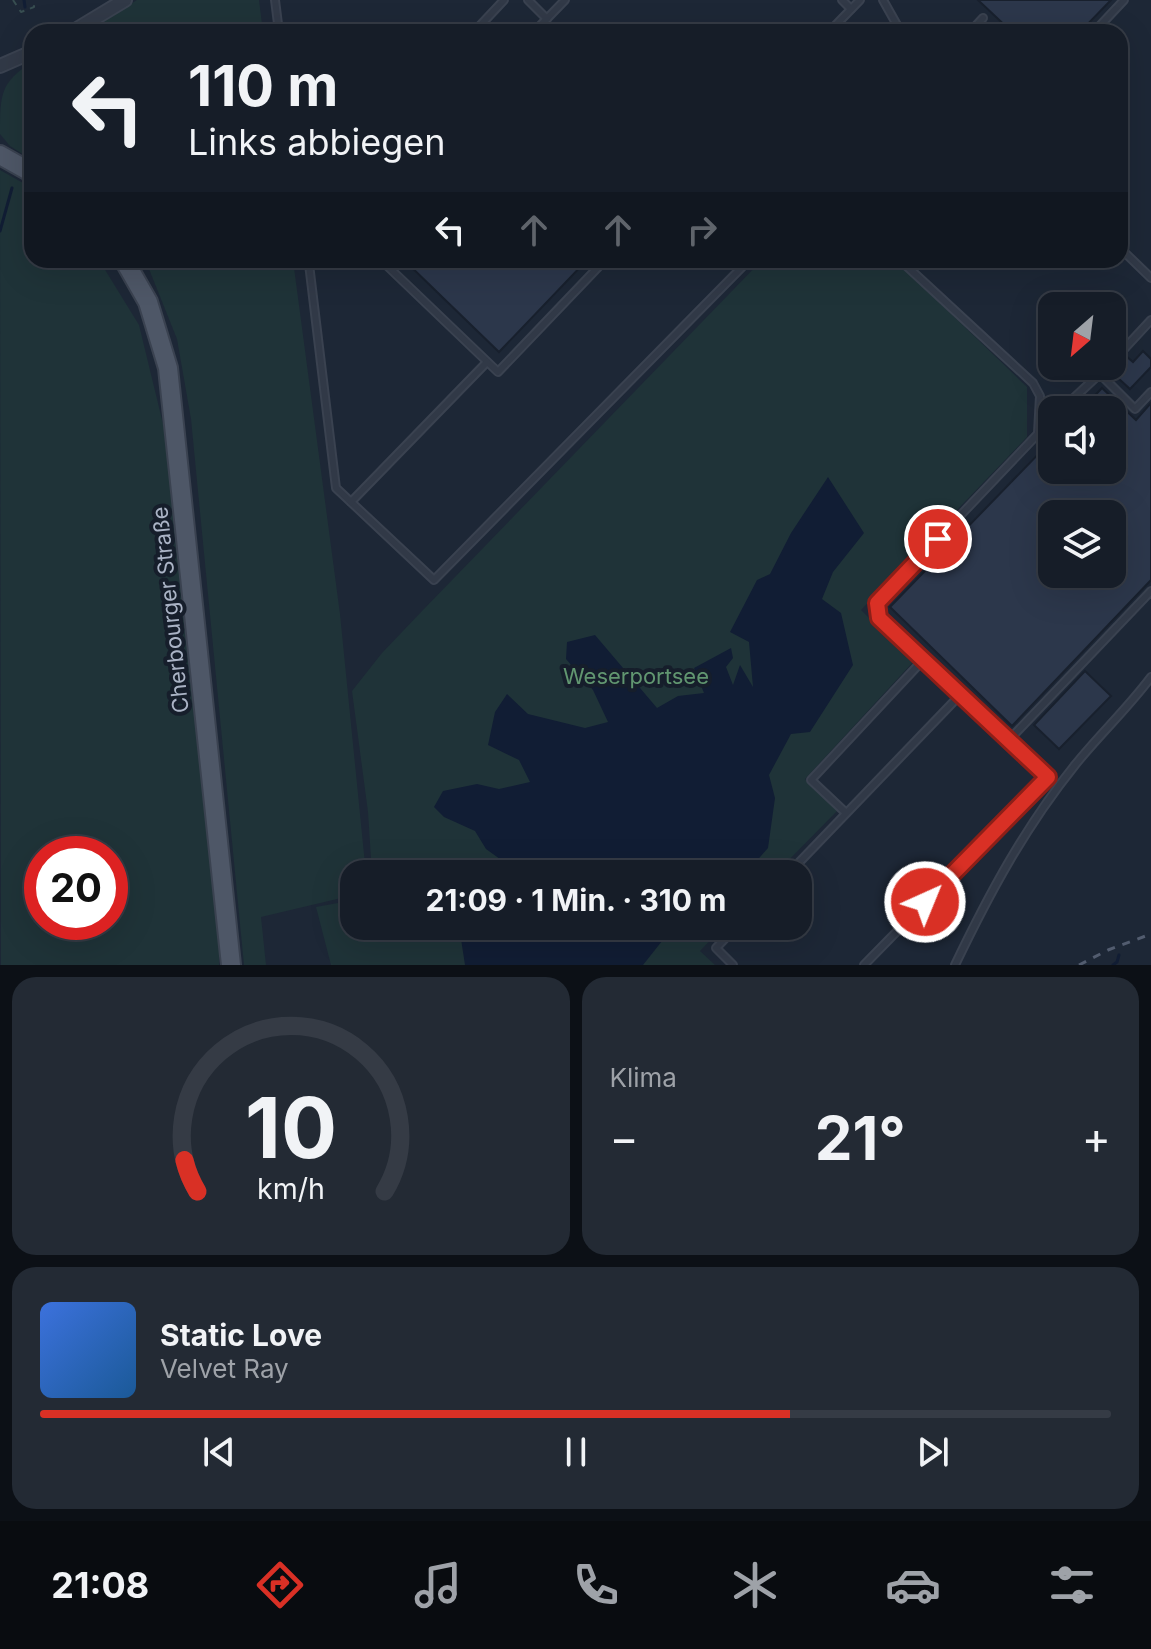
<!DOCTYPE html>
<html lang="de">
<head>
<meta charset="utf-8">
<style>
  :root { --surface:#161d28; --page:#232a34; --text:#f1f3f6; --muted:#9ea2a8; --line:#353b45; --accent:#d93025 }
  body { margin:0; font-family:Inter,sans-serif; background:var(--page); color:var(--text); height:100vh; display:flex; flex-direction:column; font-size:30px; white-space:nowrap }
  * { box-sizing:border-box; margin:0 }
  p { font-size:26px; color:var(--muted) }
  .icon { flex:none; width:44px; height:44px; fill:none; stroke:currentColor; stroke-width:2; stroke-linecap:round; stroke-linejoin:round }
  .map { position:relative; height:965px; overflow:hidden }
  .sheet { display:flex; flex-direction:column; gap:12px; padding:12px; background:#0c1016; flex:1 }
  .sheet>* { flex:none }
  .banner { position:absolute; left:24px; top:24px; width:1104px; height:244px; border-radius:24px; box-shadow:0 8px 32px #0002,0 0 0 2px var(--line); background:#161d28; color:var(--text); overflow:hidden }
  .needle { width:52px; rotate:208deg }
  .tools { position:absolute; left:1038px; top:292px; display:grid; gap:16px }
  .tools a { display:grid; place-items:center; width:88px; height:88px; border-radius:16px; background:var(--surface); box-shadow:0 8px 32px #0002,0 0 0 2px var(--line); font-size:40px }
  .speed { position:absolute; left:24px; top:836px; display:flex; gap:16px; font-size:40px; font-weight:700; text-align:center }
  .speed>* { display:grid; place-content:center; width:104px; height:104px; border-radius:50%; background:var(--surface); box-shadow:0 8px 32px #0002,0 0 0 2px var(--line); line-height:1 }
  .speed .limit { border:12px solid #d22; background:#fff; color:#111 }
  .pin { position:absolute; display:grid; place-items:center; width:68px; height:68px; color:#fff; margin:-34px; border:4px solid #fff; border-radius:50%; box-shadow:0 2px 8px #0007 }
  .me { position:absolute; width:88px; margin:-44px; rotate:44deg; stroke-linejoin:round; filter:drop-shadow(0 0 6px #0008) }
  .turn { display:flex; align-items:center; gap:28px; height:168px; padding:0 32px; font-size:36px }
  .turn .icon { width:104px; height:104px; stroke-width:2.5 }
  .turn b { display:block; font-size:56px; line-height:68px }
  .lanes { display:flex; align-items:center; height:76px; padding:0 32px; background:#0003; justify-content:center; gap:40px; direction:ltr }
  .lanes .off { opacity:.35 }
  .big { font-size:60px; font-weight:700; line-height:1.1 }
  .sheet .tile { flex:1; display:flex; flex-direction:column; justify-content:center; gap:12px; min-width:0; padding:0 28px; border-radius:24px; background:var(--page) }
  .sheet .dial { align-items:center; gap:0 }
  .dial svg { height:208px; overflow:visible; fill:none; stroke:var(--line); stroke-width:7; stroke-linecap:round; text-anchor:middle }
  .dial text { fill:var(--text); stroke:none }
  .song { display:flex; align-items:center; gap:24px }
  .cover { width:96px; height:96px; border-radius:12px; background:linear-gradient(135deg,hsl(220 70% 55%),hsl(210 70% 35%)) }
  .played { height:8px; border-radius:4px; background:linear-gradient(90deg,var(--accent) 70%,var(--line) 70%) }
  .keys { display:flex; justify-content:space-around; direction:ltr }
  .heat { display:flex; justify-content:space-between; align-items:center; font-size:44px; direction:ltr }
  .sheet .tiles { flex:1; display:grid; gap:12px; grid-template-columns:1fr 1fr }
  .tile:last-child { grid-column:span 2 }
  .trip { position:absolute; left:340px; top:860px; width:472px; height:80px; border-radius:24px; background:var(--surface); box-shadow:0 8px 32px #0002,0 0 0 2px var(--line); font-weight:700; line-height:80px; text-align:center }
  .tab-bar { display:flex; height:128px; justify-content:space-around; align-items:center; background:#090c10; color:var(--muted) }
  .tab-bar .icon { width:56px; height:56px }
  .tab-bar .active { color:var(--accent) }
  .tab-bar b { font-size:36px; color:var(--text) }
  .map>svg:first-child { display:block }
  .green { fill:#1f3338; fill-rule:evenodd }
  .water { fill:#111d34 }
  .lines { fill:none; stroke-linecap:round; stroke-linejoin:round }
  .stream { stroke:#111d34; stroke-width:3 }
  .building { fill:#2c374b; stroke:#18202d; stroke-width:2; fill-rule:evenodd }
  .lane-casing { stroke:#3a4250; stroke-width:10 }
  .street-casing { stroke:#3a4250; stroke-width:16 }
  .primary-casing { stroke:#3a4250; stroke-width:22 }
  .path { stroke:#374d50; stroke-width:2; stroke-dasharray:6 6; stroke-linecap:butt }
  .lane { stroke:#313947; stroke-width:6 }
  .street { stroke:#313947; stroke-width:12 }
  .primary { stroke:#4e5767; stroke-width:18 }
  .rail { stroke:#525c6f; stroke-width:3; stroke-dasharray:8 8; stroke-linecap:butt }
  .route-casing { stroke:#8d1f18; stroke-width:20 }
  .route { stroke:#d93025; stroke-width:14 }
  .labels { text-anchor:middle; stroke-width:8; stroke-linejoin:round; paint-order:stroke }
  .street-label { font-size:22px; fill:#aab3c5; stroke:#161e2b }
  .park-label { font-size:22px; fill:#619670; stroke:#161e2b }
</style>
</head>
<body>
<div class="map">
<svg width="1151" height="965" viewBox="0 0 1151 965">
  <rect width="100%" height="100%" fill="#1d2736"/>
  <g class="green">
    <path d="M137 0H259L263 32H87Z"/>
    <path d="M32 62V160L10 146 0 134C0 94 0 83 32 62Z"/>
    <path d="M0 170 32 188V260H99L139 325 165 432 219 921V965H1ZM42 854H110V922H42Z"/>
    <path d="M141 260H293L340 614 366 874H354V895L261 917 266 965H244L191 419 177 339 149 269Z"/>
    <path d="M762 260H895L1027 387V437L861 610 913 662 805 779 837 811 775 874H372L368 812 352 691 382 653 423 610Z"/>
    <path d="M354 900V926H724L700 951 715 965H331L316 907Z"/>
  </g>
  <g class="water">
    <path d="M828 477 864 533 833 572 822 599 841 613 853 665 810 732 791 734 769 775 775 798 768 848 745 874H521L486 849 475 831 444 817 434 807 443 791 477 784 499 789 530 782 519 760 488 745 495 712 507 694 528 714 585 728 608 722 593 690 566 659 567 642 595 635 657 708 678 696 704 693 694 668 731 648 733 658 726 667 733 685 740 665 753 687 749 642 730 632 757 580 770 574 791 533Z"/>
    <path d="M459 926H674L643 965H465Z"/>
  </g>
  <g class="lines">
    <g class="stream">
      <path d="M24 0 25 7"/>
      <path d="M29 152 32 143"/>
      <path d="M0 231 12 188"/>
      <path d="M1113 965 1117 962 1119 955"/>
    </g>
  </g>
  <g class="building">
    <path d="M978 0H1111L1080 32H1012Z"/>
    <path d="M404 260H587L499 352Z"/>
    <path d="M1143 351 1151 359V367L1130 389 1118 378 1122 374 1116 367 1126 356 1133 362Z"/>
    <path d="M1102 388 1136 420 1151 403V580L1012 726 890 607 1052 440V470H1112V410H1081ZM1052 514H1112V574H1052Z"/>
    <path d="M1085 671 1111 696 1059 749 1034 725Z"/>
  </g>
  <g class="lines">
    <g class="lane-casing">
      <g id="lane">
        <path d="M275 0 279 32"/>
        <path d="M528 0 547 19"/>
        <path d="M842 0 851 9"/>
        <path d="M883 0 901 32"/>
        <path d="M474 32 504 0"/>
        <path d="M534 32 565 0"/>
        <path d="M829 32 860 0"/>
        <path d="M970 32 983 18"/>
        <path d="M1094 32 1124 0"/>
        <path d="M1120 248 1151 278"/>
        <path d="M313 260 309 264 336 488 434 580 749 260"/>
        <path d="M381 260 498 372 605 260"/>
        <path d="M900 260 1033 383 1040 396 1038 433"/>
        <path d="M1112 362 1151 320"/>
        <path d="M1099 373 1135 409 1151 392"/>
        <path d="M1061 410 1108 366"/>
        <path d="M351 502 487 362"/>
        <path d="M1009 740 1151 591"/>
        <path d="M846 813 811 780 923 660"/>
        <path d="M788 874 960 695"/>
        <path d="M733 965 716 948 737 926"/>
        <path d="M864 965 1048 777 879 618 877 603 1052 419"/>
        <path d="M955 965C989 894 1025 827 1075 765 1099 735 1127 709 1151 677"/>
      </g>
    </g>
    <g class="street-casing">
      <g id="street">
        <path d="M72 32 125 0"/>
        <path d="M0 66 32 52"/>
      </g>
    </g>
    <g class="primary-casing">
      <g id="primary">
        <path d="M0 155 32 173"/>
        <path d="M124 260 148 302 168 368 231 965"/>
      </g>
    </g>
    <path class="path" d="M13 0 21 12 34 7V0"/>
    <use href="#lane" class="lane"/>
    <use href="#street" class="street"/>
    <use href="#primary" class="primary"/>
    <path class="rail" d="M1079 965 1108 950 1151 934"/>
  </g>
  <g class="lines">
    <g class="route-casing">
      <path id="route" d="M925 902 1048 777 879 618 877 603 938 539"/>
    </g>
    <use href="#route" class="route"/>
  </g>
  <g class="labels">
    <g class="street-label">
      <text transform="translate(170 610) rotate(-96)" y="8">Cherbourger Straße</text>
    </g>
    <g class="park-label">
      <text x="636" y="684">Weserportsee</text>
    </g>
  </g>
</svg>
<div class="tools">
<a><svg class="needle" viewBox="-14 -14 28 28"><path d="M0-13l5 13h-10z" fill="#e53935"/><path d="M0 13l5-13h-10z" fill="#9ea2a8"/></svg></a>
<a><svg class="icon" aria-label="sound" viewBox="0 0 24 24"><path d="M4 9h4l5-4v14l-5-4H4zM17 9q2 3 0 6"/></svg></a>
<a><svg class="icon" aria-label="layers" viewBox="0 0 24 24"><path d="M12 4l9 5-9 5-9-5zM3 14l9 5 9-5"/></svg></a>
</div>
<div class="speed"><div class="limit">20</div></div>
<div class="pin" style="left:938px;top:539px;background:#d93025"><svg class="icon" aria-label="arrive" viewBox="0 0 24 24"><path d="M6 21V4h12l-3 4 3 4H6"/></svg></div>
<svg class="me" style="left:925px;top:902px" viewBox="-20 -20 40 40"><circle r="17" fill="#d93025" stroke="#fff" stroke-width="3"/><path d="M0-11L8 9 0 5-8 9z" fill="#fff"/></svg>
<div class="trip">21:09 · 1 Min. · 310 m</div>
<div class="banner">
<div class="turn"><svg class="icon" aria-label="left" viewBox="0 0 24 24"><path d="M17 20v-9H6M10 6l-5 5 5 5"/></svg><div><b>110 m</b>Links abbiegen</div></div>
<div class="lanes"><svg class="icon" aria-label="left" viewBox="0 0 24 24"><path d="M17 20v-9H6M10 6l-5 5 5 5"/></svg><svg class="icon off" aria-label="ahead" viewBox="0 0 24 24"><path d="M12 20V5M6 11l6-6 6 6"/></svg><svg class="icon off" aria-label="ahead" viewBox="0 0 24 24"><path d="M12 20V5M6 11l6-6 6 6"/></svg><svg class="icon off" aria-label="right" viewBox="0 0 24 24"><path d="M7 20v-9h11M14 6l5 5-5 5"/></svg></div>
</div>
</div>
<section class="sheet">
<div class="tiles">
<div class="tile dial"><svg viewBox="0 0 100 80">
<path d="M14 69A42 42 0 1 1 86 69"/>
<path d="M14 69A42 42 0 0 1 9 57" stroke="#d93025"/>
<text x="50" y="56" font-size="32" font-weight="700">10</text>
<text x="50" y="72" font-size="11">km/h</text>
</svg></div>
<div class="tile"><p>Klima</p>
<div class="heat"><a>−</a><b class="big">21°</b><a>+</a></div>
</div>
<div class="tile">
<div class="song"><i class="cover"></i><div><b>Static Love</b><p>Velvet Ray</p></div></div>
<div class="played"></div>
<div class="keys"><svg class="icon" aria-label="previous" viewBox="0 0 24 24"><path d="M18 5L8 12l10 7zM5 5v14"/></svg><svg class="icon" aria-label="pause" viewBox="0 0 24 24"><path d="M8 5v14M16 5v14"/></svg><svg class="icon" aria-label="next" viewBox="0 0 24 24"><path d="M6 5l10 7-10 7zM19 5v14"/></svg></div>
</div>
</div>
</section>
<nav class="tab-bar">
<b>21:08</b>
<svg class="icon active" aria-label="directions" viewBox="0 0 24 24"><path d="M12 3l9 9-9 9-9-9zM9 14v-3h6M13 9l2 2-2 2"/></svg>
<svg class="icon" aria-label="music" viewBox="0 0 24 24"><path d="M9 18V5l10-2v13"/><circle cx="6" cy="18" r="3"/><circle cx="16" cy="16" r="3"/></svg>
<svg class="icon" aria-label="phone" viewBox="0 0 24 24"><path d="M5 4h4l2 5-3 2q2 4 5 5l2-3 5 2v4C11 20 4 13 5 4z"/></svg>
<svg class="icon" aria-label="climate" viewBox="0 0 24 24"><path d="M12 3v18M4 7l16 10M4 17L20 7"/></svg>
<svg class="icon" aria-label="car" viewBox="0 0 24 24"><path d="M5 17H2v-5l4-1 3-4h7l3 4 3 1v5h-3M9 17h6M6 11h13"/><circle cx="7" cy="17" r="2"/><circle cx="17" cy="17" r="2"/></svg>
<svg class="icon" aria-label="filters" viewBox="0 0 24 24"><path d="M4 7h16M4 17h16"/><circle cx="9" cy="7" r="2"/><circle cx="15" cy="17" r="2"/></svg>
</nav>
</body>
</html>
